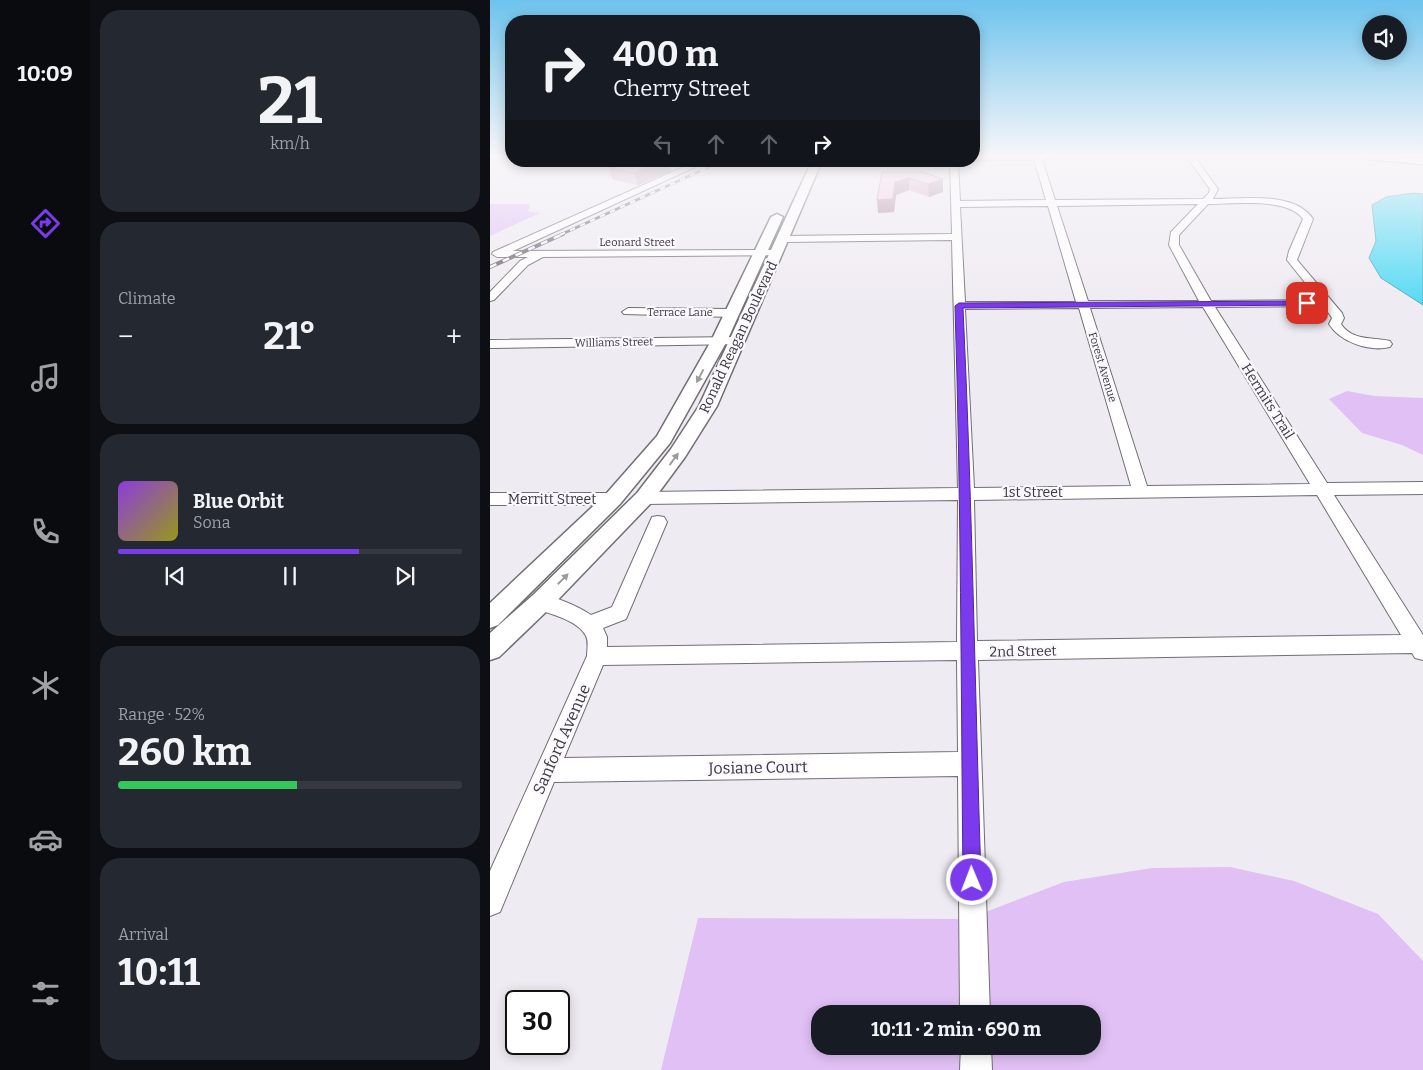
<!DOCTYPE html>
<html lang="en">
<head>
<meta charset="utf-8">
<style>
  :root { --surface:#171b24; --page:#242831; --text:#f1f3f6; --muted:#9ea1a6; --line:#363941; --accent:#7c3aed }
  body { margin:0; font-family:Bitter,serif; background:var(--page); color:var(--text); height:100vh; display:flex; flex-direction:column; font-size:19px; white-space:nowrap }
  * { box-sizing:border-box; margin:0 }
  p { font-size:16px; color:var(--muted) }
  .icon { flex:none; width:28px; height:28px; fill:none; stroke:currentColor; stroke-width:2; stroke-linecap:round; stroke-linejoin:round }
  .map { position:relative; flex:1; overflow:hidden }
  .drawer { display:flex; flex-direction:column; gap:10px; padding:10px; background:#0d0f14; width:400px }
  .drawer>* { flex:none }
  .guide { position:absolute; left:15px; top:15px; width:475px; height:152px; border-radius:20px; box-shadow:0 2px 12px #0003; background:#171b24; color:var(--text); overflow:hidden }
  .controls { position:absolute; left:872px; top:15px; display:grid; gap:10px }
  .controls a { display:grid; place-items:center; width:45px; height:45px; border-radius:50%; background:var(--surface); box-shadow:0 2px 12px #0003; font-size:25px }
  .speed { position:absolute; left:15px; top:990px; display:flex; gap:10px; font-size:25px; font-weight:700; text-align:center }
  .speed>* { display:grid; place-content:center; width:65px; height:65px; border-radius:50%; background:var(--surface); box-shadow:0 2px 12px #0003; line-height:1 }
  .speed .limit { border:2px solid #111; border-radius:8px; background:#fff; color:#111 }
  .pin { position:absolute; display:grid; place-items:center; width:42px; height:42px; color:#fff; margin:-21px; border-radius:10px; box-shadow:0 2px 8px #0006 }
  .me { position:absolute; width:55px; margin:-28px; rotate:359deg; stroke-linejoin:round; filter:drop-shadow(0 0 4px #0008) }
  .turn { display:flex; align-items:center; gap:18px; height:105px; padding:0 25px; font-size:22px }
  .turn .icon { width:65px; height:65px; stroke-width:2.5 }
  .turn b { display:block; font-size:35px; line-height:42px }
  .lanes { display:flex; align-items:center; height:48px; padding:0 25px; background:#0003; justify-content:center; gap:25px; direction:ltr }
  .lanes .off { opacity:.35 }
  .big { font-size:38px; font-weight:700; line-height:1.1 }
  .drawer .tile { flex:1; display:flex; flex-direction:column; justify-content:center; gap:8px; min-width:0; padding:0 18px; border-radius:20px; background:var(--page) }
  .drawer .dial { align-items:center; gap:0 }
  .dial b { font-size:65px; line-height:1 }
  .song { display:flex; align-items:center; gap:15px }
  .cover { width:60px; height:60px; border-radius:8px; background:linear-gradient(135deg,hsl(270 70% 55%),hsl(60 70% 35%)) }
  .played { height:5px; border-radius:2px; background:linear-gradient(90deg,var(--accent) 70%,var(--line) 70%) }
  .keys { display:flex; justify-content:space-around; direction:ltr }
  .heat { display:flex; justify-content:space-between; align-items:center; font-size:28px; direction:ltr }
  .charge { height:8px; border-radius:4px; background:linear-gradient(90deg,#34c759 52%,var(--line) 0) }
  .trip { position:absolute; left:321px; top:1005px; width:290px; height:50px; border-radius:20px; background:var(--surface); box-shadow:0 2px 12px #0003; font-weight:700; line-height:50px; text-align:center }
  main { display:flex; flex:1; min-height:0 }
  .tab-bar { display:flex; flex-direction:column; width:90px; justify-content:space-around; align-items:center; background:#090b0e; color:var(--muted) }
  .tab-bar .icon { width:35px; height:35px }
  .tab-bar .current { color:var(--accent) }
  .tab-bar b { font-size:22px; color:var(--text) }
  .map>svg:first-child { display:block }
  .green { fill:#e1c0f6 }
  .water { fill:#55daf4; stroke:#4da9bc }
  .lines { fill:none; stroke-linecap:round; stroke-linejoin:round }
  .minor-casing { stroke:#726e74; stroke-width:2 }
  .major-casing { stroke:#726e74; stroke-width:3 }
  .minor { fill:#fff; fill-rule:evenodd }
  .major { fill:#fff; fill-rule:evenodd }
  .rail-far1-casing { stroke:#69676b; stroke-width:2.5 }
  .rail-casing { stroke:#69676b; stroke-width:4 }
  .rail-far1 { stroke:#fcf8ff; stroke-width:2; stroke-dasharray:5.5; stroke-linecap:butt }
  .rail { stroke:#fcf8ff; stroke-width:2.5; stroke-dasharray:7; stroke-linecap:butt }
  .wall { fill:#d6aac7 }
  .shaded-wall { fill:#ae8ba2 }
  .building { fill:#f9c6e7; stroke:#ae8ba2 }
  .oneway { fill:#9c9c9d }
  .route { fill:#7c3aed; stroke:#51269a }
  .labels { text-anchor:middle; stroke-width:4.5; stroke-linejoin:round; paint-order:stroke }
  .far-street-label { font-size:11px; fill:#3a383b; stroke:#fcf8ff }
  .street-label { font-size:14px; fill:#3a383b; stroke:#fcf8ff }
  .near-street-label { font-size:16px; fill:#3a383b; stroke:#fcf8ff }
</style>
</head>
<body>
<main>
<nav class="tab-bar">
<b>10:09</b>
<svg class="icon current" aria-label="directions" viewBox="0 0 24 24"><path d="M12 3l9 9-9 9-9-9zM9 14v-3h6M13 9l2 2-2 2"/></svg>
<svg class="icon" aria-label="music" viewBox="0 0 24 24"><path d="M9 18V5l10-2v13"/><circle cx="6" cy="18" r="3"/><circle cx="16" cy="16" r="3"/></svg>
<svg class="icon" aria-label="phone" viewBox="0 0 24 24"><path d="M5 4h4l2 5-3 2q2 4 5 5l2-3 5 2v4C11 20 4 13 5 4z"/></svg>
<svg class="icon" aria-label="climate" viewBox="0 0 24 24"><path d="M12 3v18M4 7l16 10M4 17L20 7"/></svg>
<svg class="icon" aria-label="car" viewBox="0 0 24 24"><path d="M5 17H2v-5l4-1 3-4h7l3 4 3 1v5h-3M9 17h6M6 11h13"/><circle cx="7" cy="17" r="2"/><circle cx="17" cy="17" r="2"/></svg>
<svg class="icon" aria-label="filters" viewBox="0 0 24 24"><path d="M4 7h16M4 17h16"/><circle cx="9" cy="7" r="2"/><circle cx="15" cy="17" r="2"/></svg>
</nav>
<section class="drawer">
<div class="tile dial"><b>21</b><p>km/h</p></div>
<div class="tile"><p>Climate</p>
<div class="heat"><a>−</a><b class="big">21°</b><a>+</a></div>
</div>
<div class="tile">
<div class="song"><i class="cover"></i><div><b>Blue Orbit</b><p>Sona</p></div></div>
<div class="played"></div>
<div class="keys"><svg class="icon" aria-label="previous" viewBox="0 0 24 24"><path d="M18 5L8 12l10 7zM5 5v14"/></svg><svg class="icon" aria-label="pause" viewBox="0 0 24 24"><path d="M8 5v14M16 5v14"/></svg><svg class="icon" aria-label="next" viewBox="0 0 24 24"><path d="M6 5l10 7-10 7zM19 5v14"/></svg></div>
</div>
<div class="tile"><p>Range · 52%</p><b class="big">260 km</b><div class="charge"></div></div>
<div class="tile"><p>Arrival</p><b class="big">10:11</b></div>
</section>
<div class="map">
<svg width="933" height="1070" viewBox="0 0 933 1070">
  <rect width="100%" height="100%" fill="#efebf2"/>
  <g class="green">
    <path d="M0 204H39L40 208 37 211 50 213 0 236Z"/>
    <path d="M857 391 884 396 933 398V455L912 445 872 433 839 399Z"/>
    <path d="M740 867 804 881 888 914 933 961V1070H498L497 1046H602V1014H496L493 913 574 882 662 868Z"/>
    <path d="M208 918 467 919 473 918 474 1014H330V1046H475V1070H171Z"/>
  </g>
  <path class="water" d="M923 193 933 194V305L891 278 879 258 886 241 882 205 896 197Z"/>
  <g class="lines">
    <g class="minor-casing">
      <g id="minor">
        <path d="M543 156H551L565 200 713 199 719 193 720 189 696 156H704L728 189 723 199C752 199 805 191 823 219L807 260 852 313 854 318 851 324C862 341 883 337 900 341L902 344 900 347C879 352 850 342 839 324L842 318 834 306 725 307 837 483 933 482V494L844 495 933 635V660L925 658 922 653 488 660 500 1014H470L468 776 64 782 10 912 0 916V871L97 656C97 650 99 642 96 636 88 620 60 614 44 608L41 602 44 596C58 592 89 607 101 615L122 607 162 517 168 516 174 517 177 522 136 619 113 628 117 637V647L467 642 468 500 154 504 148 502 146 498 148 494 154 492 468 488 462 240 292 242 287 239 292 236 462 234 460 161H468L470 201 556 200ZM708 204 681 232 679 245 709 301H598L567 206ZM718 204C742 204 798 197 813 219L799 251 797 260 829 300 721 301 689 245V235ZM558 206 586 302H475L470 207ZM713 307 820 484 657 486 600 308ZM589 308 641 486 484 488 475 309ZM827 495 911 635 487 641 484 500ZM467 660 468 752 74 758 113 665Z"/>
        <path d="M207 161H218L23 251 287 250 292 253 291 255 53 257 38 265 4 300 0 301V292L30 261 38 257H7L2 254 3 252Z"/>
        <path d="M138 308 242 309 248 313 242 317 134 314 132 312Z"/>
        <path d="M247 337 253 341 251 344 0 348V340Z"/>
        <path d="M0 493H123L129 495 131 499 129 503 123 505H0Z"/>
        <path d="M471 1046H501L502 1070H470Z"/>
      </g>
    </g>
    <g class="major-casing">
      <g id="major">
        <path d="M484 156H567L563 159 484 160Z"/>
        <path d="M870 156 933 158V164L874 159Z"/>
        <path d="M322 161H332L227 406 195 457 161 503 59 609 9 657 0 660V633L43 595 147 493 181 449 209 406Z"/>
        <path d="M287 214 293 217 237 341 180 443 130 504 8 625 0 628V603L116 494 167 436 221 341 281 217Z"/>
      </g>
    </g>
    <use href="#minor" class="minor"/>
    <use href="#major" class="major"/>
    <g class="rail-far1-casing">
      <path id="rail-far1" d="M70 235 232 161"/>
    </g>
    <g class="rail-casing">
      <path id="rail" d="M0 267 73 234"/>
    </g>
    <use href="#rail-far1" class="rail-far1"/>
    <use href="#rail" class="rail"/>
  </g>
  <g class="wall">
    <path d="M134 161H177L181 171 148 185 123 180 118 167Z"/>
    <path d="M392 172H432L453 192 439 197 419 190 406 195 404 212 388 213Z"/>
  </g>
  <g class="shaded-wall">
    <path d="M170 161H177L181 171 148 185 144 173Z"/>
    <path d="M419 178V190L406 195 404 212 388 213 387 200 405 182Z"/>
    <path d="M453 179V192L439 197 438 184Z"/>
  </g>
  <g class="building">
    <path d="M134 161H170L144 173 118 167Z"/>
    <path d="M392 172H432L453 179 438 184 419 178 405 182 403 199 387 200Z"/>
  </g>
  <defs><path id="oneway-solid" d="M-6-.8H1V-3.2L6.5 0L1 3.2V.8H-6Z" transform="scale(1.25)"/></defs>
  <g class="oneway">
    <use href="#oneway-solid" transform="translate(210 376) rotate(118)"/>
    <use href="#oneway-solid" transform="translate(184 459) rotate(-54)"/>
    <use href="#oneway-solid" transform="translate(73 579) rotate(-45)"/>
  </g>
  <linearGradient id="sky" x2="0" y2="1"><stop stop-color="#6dc3ed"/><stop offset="0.51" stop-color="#f8f6f9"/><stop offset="1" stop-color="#f8f6f9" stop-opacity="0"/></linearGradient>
  <rect width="933" height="306" fill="url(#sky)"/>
  <path class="route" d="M817 301 821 303 820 305 473 308C482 498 485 689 491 880L488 886 482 888 476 886 473 880C471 688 471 497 465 306L469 303Z"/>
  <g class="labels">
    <g class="far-street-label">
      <text x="147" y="246">Leonard Street</text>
      <text x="190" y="316">Terrace Lane</text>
      <text transform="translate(124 342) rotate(-1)" y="4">Williams Street</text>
      <text transform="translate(613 367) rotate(73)" y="4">Forest Avenue</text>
    </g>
    <g class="street-label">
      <text transform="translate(248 337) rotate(-65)" y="5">Ronald Reagan Boulevard</text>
      <text transform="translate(778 401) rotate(58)" y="5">Hermits Trail</text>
      <text x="543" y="497">1st Street</text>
      <text x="62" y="504">Merritt Street</text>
      <text transform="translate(533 651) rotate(-1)" y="5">2nd Street</text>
    </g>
    <g class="near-street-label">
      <text transform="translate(71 739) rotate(-66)" y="6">Sanford Avenue</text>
      <text transform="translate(268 767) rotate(-1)" y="6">Josiane Court</text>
    </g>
  </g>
</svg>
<div class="controls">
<a><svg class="icon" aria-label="sound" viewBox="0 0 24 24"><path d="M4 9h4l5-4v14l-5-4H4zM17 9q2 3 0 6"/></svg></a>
</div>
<div class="speed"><div class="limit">30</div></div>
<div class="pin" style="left:817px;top:303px;background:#d93025"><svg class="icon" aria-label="arrive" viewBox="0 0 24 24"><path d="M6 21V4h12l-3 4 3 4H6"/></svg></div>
<svg class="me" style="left:482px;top:880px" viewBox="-20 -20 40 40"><circle r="17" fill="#7c3aed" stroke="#fff" stroke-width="3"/><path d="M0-11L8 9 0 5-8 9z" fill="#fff"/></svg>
<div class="trip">10:11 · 2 min · 690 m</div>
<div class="guide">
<div class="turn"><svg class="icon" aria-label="right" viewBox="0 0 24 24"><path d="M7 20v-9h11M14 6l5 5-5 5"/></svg><div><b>400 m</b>Cherry Street</div></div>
<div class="lanes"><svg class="icon off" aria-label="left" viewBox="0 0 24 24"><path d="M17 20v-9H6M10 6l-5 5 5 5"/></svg><svg class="icon off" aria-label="ahead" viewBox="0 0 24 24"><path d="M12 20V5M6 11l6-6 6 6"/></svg><svg class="icon off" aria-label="ahead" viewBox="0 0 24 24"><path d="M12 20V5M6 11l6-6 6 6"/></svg><svg class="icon" aria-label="right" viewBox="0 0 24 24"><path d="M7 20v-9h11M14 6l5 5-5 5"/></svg></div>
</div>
</div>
</main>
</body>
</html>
